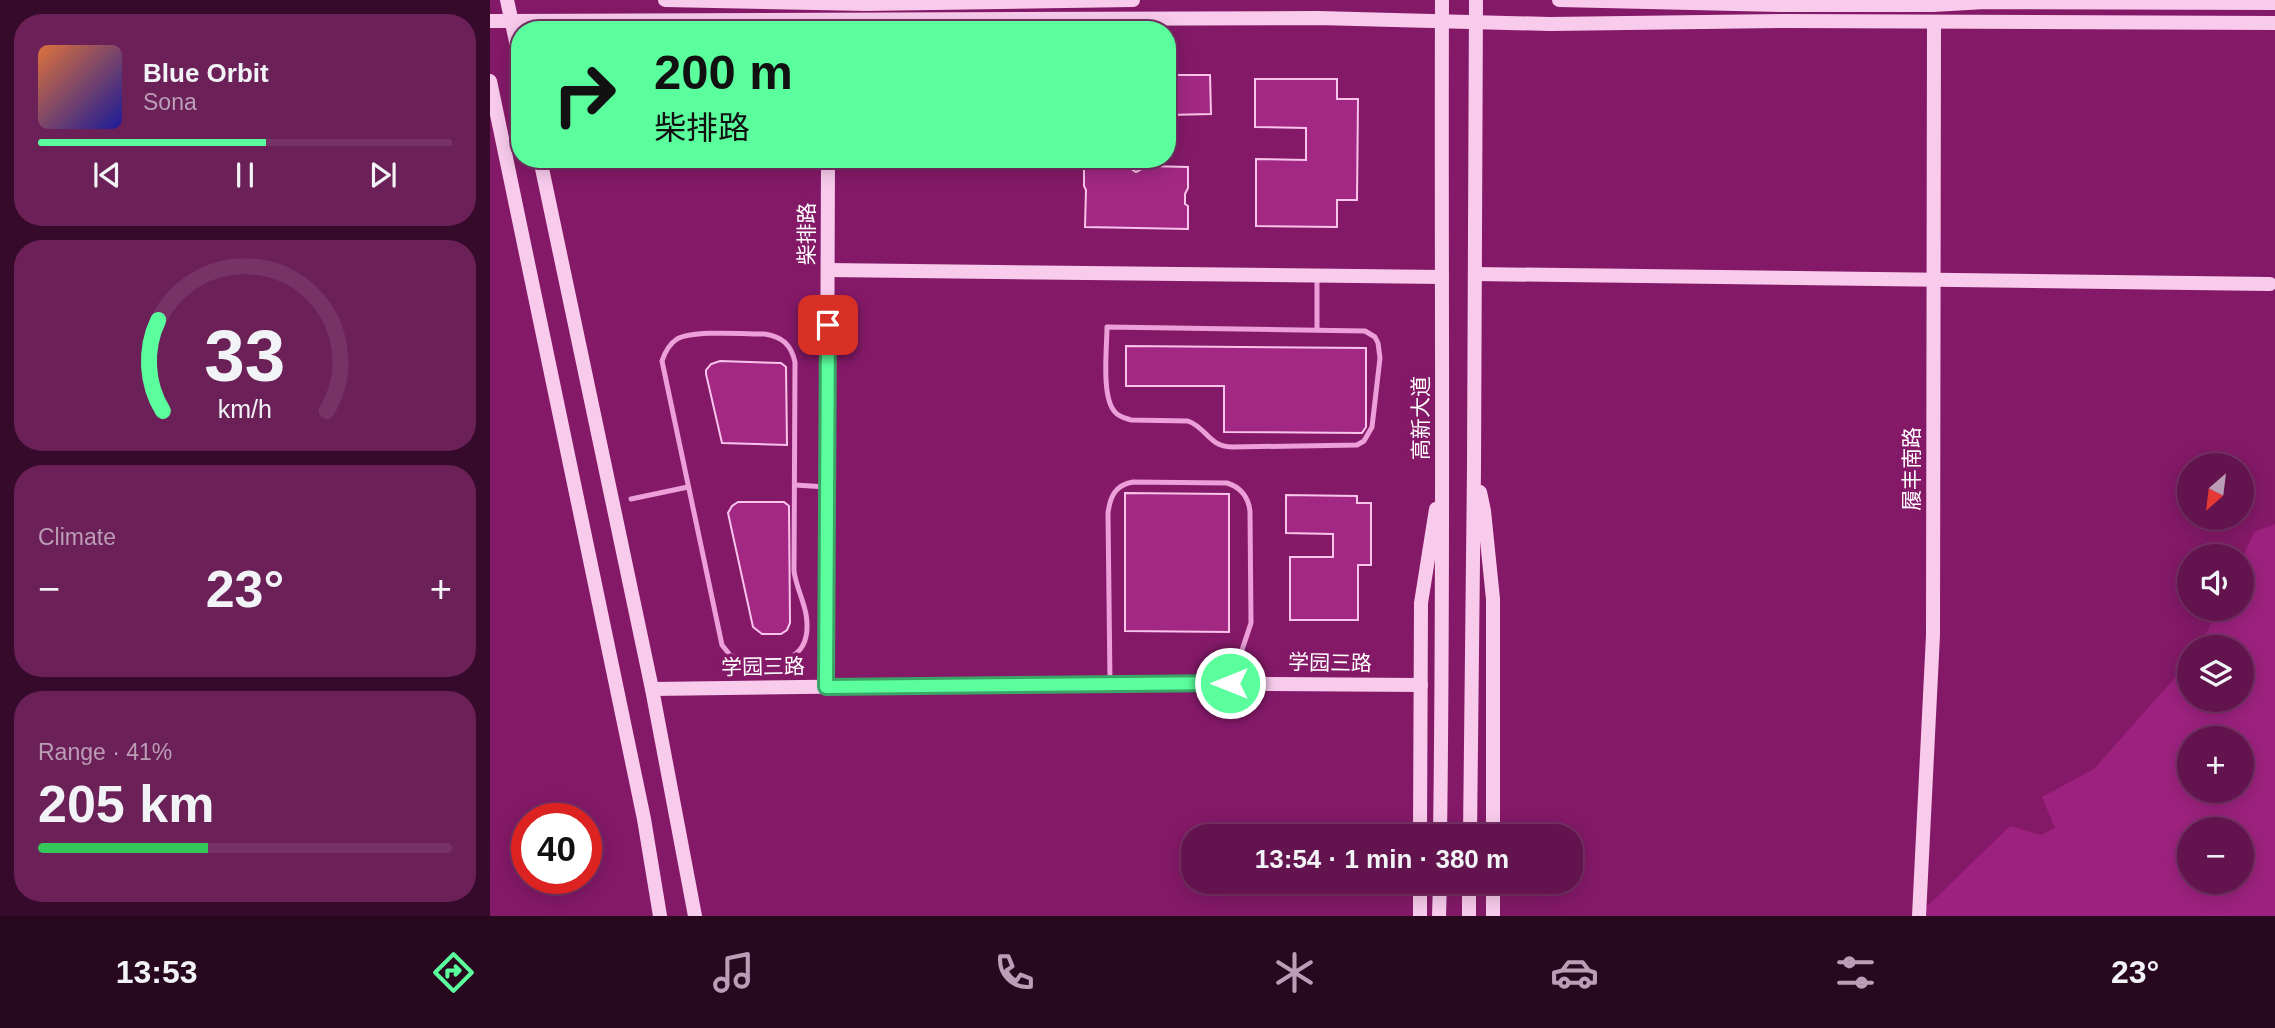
<!DOCTYPE html>
<html lang="en">
<head>
<meta charset="utf-8">
<style>
  :root { --surface:#63134e; --page:#6c2058; --text:#f1f3f6; --muted:#bb9eb6; --line:#773266; --accent:#5afe9d }
  body { margin:0; font-family:Helvetica,"Noto Sans SC",sans-serif; background:var(--page); color:var(--text); height:100vh; display:flex; flex-direction:column; font-size:26px; white-space:nowrap }
  * { box-sizing:border-box; margin:0 }
  p { font-size:23px; color:var(--muted) }
  .icon { flex:none; width:38px; height:38px; fill:none; stroke:currentColor; stroke-width:2; stroke-linecap:round; stroke-linejoin:round }
  .map { position:relative; flex:1; overflow:hidden }
  .panel { display:flex; flex-direction:column; gap:14px; padding:14px; background:#360a2b; width:490px }
  .panel>* { flex:none }
  .hud { position:absolute; left:21px; top:21px; width:665px; height:147px; border-radius:28px; box-shadow:0 4px 18px #0003,0 0 0 2px var(--line); background:#5afe9d; color:#111; overflow:hidden }
  .needle { width:46px; rotate:208deg }
  .buttons { position:absolute; left:1687px; top:453px; display:grid; gap:14px }
  .buttons a { display:grid; place-items:center; width:77px; height:77px; border-radius:50%; background:var(--surface); box-shadow:0 4px 18px #0003,0 0 0 2px var(--line); font-size:35px }
  .speed { position:absolute; left:21px; top:803px; display:flex; gap:14px; font-size:35px; font-weight:700; text-align:center }
  .speed>* { display:grid; place-content:center; width:91px; height:91px; border-radius:50%; background:var(--surface); box-shadow:0 4px 18px #0003,0 0 0 2px var(--line); line-height:1 }
  .speed .limit { border:10px solid #d22; background:#fff; color:#111 }
  .pin { position:absolute; display:grid; place-items:center; width:60px; height:60px; color:#fff; margin:-30px; border-radius:14px; box-shadow:0 4px 10px #0006 }
  .me { position:absolute; width:77px; margin:-38px; rotate:270deg; stroke-linejoin:round; filter:drop-shadow(0 0 5px #0008) }
  .turn { display:flex; align-items:center; gap:24px; height:147px; padding:0 28px; font-size:32px }
  .turn .icon { width:91px; height:91px; stroke-width:2.5 }
  .turn b { display:block; font-size:49px; line-height:60px }
  .big { font-size:52px; font-weight:800; line-height:1.1 }
  .panel .widget { flex:1; display:flex; flex-direction:column; justify-content:center; gap:10px; min-width:0; padding:0 24px; border-radius:28px; background:var(--page) }
  .panel .dial { align-items:center; gap:0 }
  .dial svg { height:182px; overflow:visible; fill:none; stroke:var(--line); stroke-width:7; stroke-linecap:round; text-anchor:middle }
  .dial text { fill:var(--text); stroke:none }
  .song { display:flex; align-items:center; gap:21px }
  .cover { width:84px; height:84px; border-radius:10px; background:linear-gradient(135deg,hsl(20 70% 55%),hsl(240 70% 35%)) }
  .played { height:7px; border-radius:4px; background:linear-gradient(90deg,var(--accent) 55%,var(--line) 55%) }
  .keys { display:flex; justify-content:space-around; direction:ltr }
  .heat { display:flex; justify-content:space-between; align-items:center; font-size:38px; direction:ltr }
  .charge { height:10px; border-radius:5px; background:linear-gradient(90deg,#34c759 41%,var(--line) 0) }
  .trip { position:absolute; left:691px; top:824px; width:402px; height:70px; border-radius:28px; background:var(--surface); box-shadow:0 4px 18px #0003,0 0 0 2px var(--line); font-weight:800; line-height:70px; text-align:center }
  .tabs { display:flex; height:112px; justify-content:space-around; align-items:center; background:#28081f; color:var(--muted) }
  .tabs .icon { width:49px; height:49px }
  .tabs .selected { color:var(--accent) }
  .tabs b { font-size:32px; color:var(--text) }
  main { display:flex; flex:1; min-height:0 }
  .map>svg:first-child { display:block }
  .green { fill:#9d227f; fill-rule:evenodd }
  .building { fill:#a22884; stroke:#f9c4ec; stroke-width:2 }
  .lines { fill:none; stroke-linecap:round; stroke-linejoin:round }
  .lane { stroke:#ec9fd9; stroke-width:5 }
  .secondary { stroke:#f8cbec; stroke-width:14 }
  .route-casing { stroke:#3aa566; stroke-width:18 }
  .route { stroke:#5afe9d; stroke-width:12 }
  .labels { text-anchor:middle; stroke-width:7; stroke-linejoin:round; paint-order:stroke }
  .street-label { font-size:21px; fill:#fff; stroke:#841968 }
</style>
</head>
<body>
<main>
<section class="panel">
<div class="widget">
<div class="song"><i class="cover"></i><div><b>Blue Orbit</b><p>Sona</p></div></div>
<div class="played"></div>
<div class="keys"><svg class="icon" aria-label="previous" viewBox="0 0 24 24"><path d="M18 5L8 12l10 7zM5 5v14"/></svg><svg class="icon" aria-label="pause" viewBox="0 0 24 24"><path d="M8 5v14M16 5v14"/></svg><svg class="icon" aria-label="next" viewBox="0 0 24 24"><path d="M6 5l10 7-10 7zM19 5v14"/></svg></div>
</div>
<div class="widget dial"><svg viewBox="0 0 100 80">
<path d="M14 69A42 42 0 1 1 86 69"/>
<path d="M14 69A42 42 0 0 1 12 29" stroke="#5afe9d"/>
<text x="50" y="56" font-size="32" font-weight="700">33</text>
<text x="50" y="72" font-size="11">km/h</text>
</svg></div>
<div class="widget"><p>Climate</p>
<div class="heat"><a>−</a><b class="big">23°</b><a>+</a></div>
</div>
<div class="widget"><p>Range · 41%</p><b class="big">205 km</b><div class="charge"></div></div>
</section>
<div class="map">
<svg width="1785" height="916" viewBox="0 0 1785 916">
  <rect width="100%" height="100%" fill="#841968"/>
  <path class="green" d="M1785 524V916H1425L1447 897 1520 826 1551 835 1565 828 1552 797 1604 769 1682 681 1699 657V700H1752V648L1706 647 1718 630 1728 609H1752V559L1764 532ZM1699 738H1752V791H1699ZM1699 830H1752V882H1699Z"/>
  <g class="building">
    <path d="M677 75H720L721 114 677 115Z"/>
    <path d="M765 79H847V99H868L867 200H847V227L766 226V159L816 160V128L765 127Z"/>
    <path d="M594 165 637 166 646 172 657 166 698 167V188L695 194V204L698 206V229L595 227 596 190 594 186Z"/>
    <path d="M636 346 876 348V427L872 433 734 432V386H636Z"/>
    <path d="M230 361 291 363 296 367 297 445 232 443 216 374V370L221 364Z"/>
    <path d="M635 493 739 494V632L635 631Z"/>
    <path d="M796 495 867 496V503H881V565H868V620H800V557H843V534L796 533Z"/>
    <path d="M248 502H294L299 506 300 623 297 630 291 634H272L263 627 238 513 242 506Z"/>
  </g>
  <g class="lines">
    <g class="lane">
      <path d="M617 327 875 331 885 337 888 343 890 358 882 427 874 441 867 445 742 447C718 446 717 428 698 421L641 420C635 418 629 417 625 412 611 397 617 348 617 327Z"/>
      <path d="M827 330V277"/>
      <path d="M275 334C292 337 301 344 305 362L304 571C306 586 313 599 316 614 324 664 285 666 247 659L240 655 232 645 172 361C175 352 179 344 187 339 204 330 254 334 275 334Z"/>
      <path d="M305 485 337 487"/>
      <path d="M141 499 198 487"/>
      <path d="M620 683 618 513C620 497 625 485 643 482L737 483C751 487 759 498 760 512L761 623 741 683"/>
    </g>
    <g class="secondary">
      <path d="M17 0 30 60"/>
      <path d="M175 0 376 4 643 0"/>
      <path d="M1069 0 1290 5H1443L1495 2 1785 3"/>
      <path d="M0 21 828 18 1060 24 1296 21 1785 23"/>
      <path d="M0 81 154 819 170 916"/>
      <path d="M50 159 162 689 205 916"/>
      <path d="M338 270 952 277"/>
      <path d="M985 274 1780 284"/>
      <path d="M990 492 994 511 1003 599V836"/>
      <path d="M336 687 338 159"/>
      <path d="M162 689 620 683 931 685"/>
      <path d="M930 836 931 603 946 509"/>
      <path d="M950 836C954 558 951 279 952 0"/>
      <path d="M980 836 984 468 986 0"/>
      <path d="M1003 882V916"/>
      <path d="M930 916V882"/>
      <path d="M949 916 950 882"/>
      <path d="M979 916V882"/>
      <path d="M1429 916 1443 635 1444 22"/>
    </g>
  </g>
  <g class="lines">
    <g class="route-casing">
      <path id="route" d="M338 325 336 687 740 683"/>
    </g>
    <use href="#route" class="route"/>
  </g>
  <g class="labels">
    <g class="street-label">
      <text transform="translate(317 234) rotate(-90)" y="7">柴排路</text>
      <text transform="translate(931 418) rotate(-90)" y="7">高新大道</text>
      <text transform="translate(1422 469) rotate(-90)" y="7">履丰南路</text>
      <text transform="translate(840 663) rotate(1)" y="7">学园三路</text>
      <text transform="translate(273 667) rotate(-1)" y="7">学园三路</text>
    </g>
  </g>
</svg>
<div class="buttons">
<a><svg class="needle" viewBox="-14 -14 28 28"><path d="M0-13l5 13h-10z" fill="#e53935"/><path d="M0 13l5-13h-10z" fill="#bb9eb6"/></svg></a>
<a><svg class="icon" aria-label="sound" viewBox="0 0 24 24"><path d="M4 9h4l5-4v14l-5-4H4zM17 9q2 3 0 6"/></svg></a>
<a><svg class="icon" aria-label="layers" viewBox="0 0 24 24"><path d="M12 4l9 5-9 5-9-5zM3 14l9 5 9-5"/></svg></a>
<a>+</a>
<a>−</a>
</div>
<div class="speed"><div class="limit">40</div></div>
<div class="pin" style="left:338px;top:325px;background:#d93025"><svg class="icon" aria-label="arrive" viewBox="0 0 24 24"><path d="M6 21V4h12l-3 4 3 4H6"/></svg></div>
<svg class="me" style="left:740px;top:683px" viewBox="-20 -20 40 40"><circle r="17" fill="#5afe9d" stroke="#fff" stroke-width="3"/><path d="M0-11L8 9 0 5-8 9z" fill="#fff"/></svg>
<div class="trip">13:54 · 1 min · 380 m</div>
<div class="hud">
<div class="turn"><svg class="icon" aria-label="right" viewBox="0 0 24 24"><path d="M7 20v-9h11M14 6l5 5-5 5"/></svg><div><b>200 m</b>柴排路</div></div>
</div>
</div>
</main>
<nav class="tabs">
<b>13:53</b>
<svg class="icon selected" aria-label="directions" viewBox="0 0 24 24"><path d="M12 3l9 9-9 9-9-9zM9 14v-3h6M13 9l2 2-2 2"/></svg>
<svg class="icon" aria-label="music" viewBox="0 0 24 24"><path d="M9 18V5l10-2v13"/><circle cx="6" cy="18" r="3"/><circle cx="16" cy="16" r="3"/></svg>
<svg class="icon" aria-label="phone" viewBox="0 0 24 24"><path d="M5 4h4l2 5-3 2q2 4 5 5l2-3 5 2v4C11 20 4 13 5 4z"/></svg>
<svg class="icon" aria-label="climate" viewBox="0 0 24 24"><path d="M12 3v18M4 7l16 10M4 17L20 7"/></svg>
<svg class="icon" aria-label="car" viewBox="0 0 24 24"><path d="M5 17H2v-5l4-1 3-4h7l3 4 3 1v5h-3M9 17h6M6 11h13"/><circle cx="7" cy="17" r="2"/><circle cx="17" cy="17" r="2"/></svg>
<svg class="icon" aria-label="filters" viewBox="0 0 24 24"><path d="M4 7h16M4 17h16"/><circle cx="9" cy="7" r="2"/><circle cx="15" cy="17" r="2"/></svg>
<b>23°</b>
</nav>
</body>
</html>
